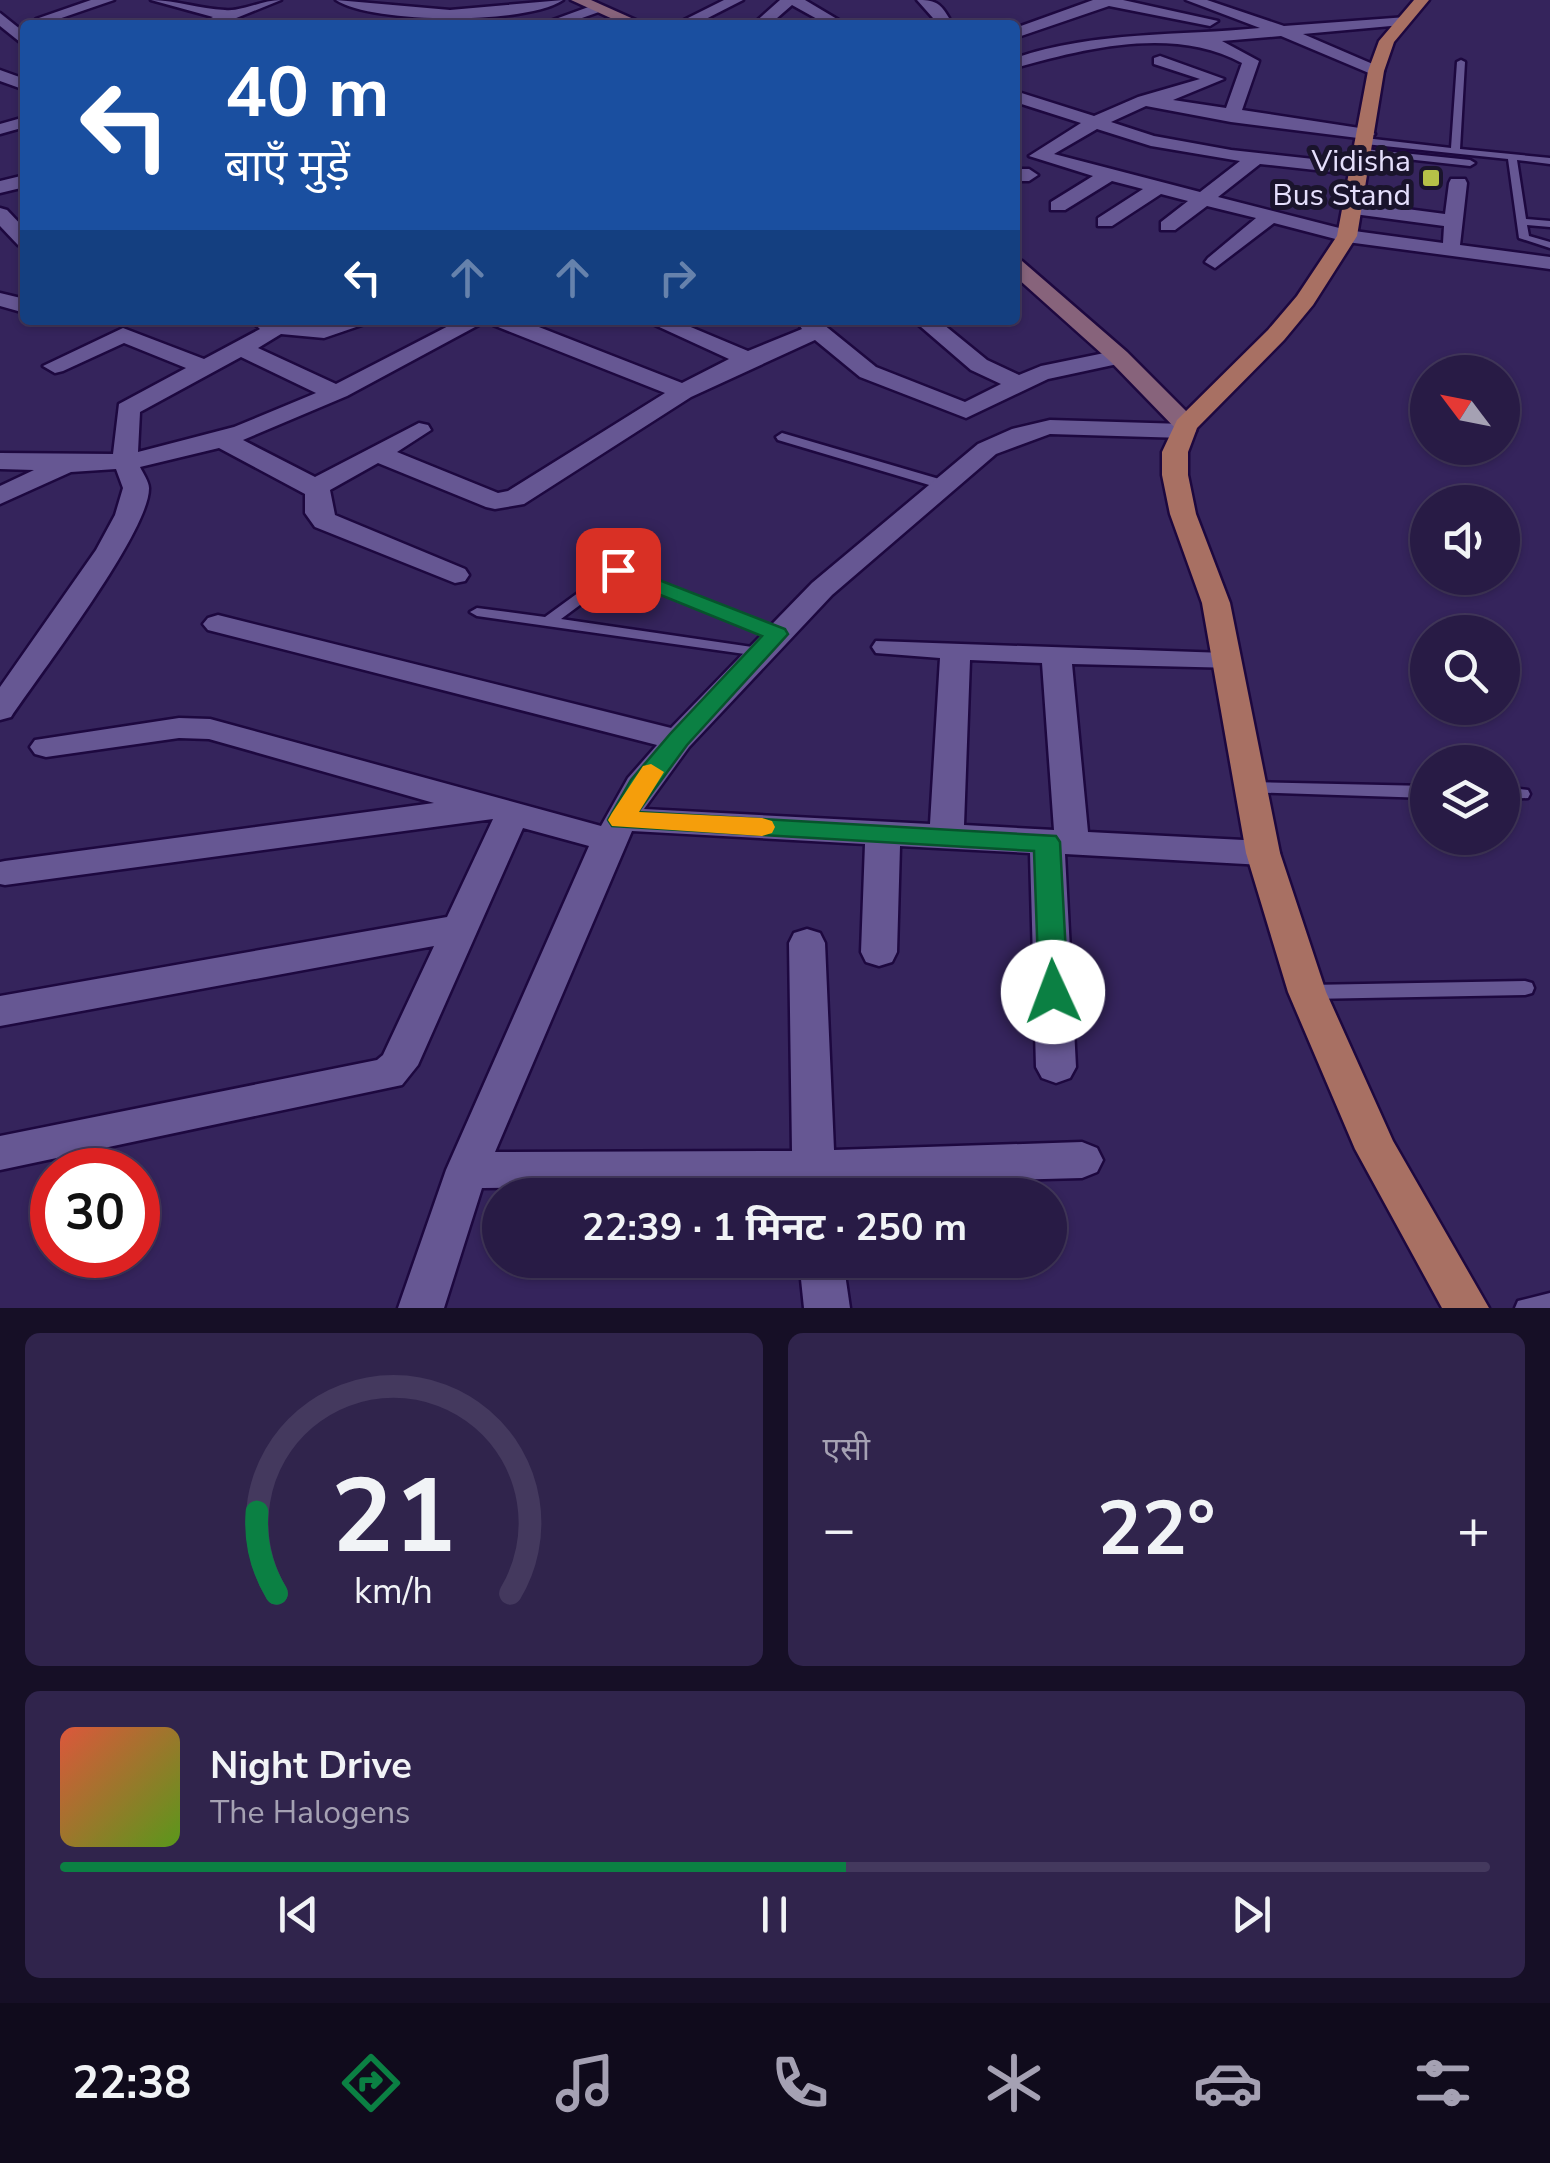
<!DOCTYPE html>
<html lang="hi">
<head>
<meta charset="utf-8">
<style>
  :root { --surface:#281b45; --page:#30244c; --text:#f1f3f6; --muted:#a5a1b3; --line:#44395e; --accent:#0b8043 }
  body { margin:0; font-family:"Nunito Sans","Noto Sans Devanagari",sans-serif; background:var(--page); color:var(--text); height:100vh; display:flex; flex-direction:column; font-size:38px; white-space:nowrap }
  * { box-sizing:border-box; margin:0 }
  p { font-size:32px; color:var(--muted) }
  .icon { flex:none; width:55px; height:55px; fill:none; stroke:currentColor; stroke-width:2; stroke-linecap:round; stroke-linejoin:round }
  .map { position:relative; height:1308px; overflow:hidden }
  .panel { display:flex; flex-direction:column; gap:25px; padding:25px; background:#160f26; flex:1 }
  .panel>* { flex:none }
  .banner { position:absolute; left:20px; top:20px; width:1000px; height:305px; border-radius:10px; box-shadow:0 2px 8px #0004,0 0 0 2px var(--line); background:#1a4fa0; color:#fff; overflow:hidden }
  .needle { width:65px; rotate:302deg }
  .fabs { position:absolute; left:1410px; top:355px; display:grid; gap:20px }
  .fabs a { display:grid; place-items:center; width:110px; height:110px; border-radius:50%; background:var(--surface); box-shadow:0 2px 8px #0004,0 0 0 2px var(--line); font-size:50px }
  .speed { position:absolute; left:30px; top:1148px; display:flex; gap:20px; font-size:50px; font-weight:700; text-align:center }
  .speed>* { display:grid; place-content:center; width:130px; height:130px; border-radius:50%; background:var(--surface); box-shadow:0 2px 8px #0004,0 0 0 2px var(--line); line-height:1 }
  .speed .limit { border:15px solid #d22; background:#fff; color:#111 }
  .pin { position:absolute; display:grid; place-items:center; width:85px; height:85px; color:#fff; margin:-42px; border-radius:20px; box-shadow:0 5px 15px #0006 }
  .me { position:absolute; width:110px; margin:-55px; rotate:358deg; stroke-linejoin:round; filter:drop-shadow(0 0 8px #0008) }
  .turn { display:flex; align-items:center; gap:35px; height:210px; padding:0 40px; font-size:45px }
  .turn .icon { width:130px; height:130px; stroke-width:2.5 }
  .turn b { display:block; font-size:70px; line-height:85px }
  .lanes { display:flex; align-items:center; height:95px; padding:0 40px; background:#0003; justify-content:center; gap:50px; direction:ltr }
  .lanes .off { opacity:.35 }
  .big { font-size:75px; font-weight:700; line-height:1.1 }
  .panel .widget { flex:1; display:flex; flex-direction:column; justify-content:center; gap:15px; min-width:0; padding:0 35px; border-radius:15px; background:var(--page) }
  .panel .dial { align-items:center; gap:0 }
  .dial svg { height:260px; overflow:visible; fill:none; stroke:var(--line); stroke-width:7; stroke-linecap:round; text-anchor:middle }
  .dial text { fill:var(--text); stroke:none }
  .song { display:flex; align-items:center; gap:30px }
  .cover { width:120px; height:120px; border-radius:15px; background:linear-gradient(135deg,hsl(10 70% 55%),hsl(90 70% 35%)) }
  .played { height:10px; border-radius:5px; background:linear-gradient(90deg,var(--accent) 55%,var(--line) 55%) }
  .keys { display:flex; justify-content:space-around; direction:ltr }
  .heat { display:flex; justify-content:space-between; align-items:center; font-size:55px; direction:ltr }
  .panel .tiles { flex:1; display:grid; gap:25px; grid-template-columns:1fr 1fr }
  .widget:last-child { grid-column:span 2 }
  .trip { position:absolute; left:482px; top:1178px; width:585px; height:100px; border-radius:50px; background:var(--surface); box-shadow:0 2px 8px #0004,0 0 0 2px var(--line); font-weight:700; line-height:100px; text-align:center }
  .tab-bar { display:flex; height:160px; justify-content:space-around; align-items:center; background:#100b1c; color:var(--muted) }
  .tab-bar .icon { width:70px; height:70px }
  .tab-bar .on { color:var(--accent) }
  .tab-bar b { font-size:45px; color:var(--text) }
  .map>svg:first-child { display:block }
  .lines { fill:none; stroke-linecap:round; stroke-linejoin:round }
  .service-casing { stroke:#1d083f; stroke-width:5 }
  .minor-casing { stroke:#1d083f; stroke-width:5 }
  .secondary-casing { stroke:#1d083f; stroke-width:5 }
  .primary-casing { stroke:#1d083f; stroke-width:5 }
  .service { fill:#665793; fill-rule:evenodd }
  .minor { fill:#665793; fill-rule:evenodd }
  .secondary { fill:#87637b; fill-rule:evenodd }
  .primary { fill:#a87063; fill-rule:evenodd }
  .route { fill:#0b8043; stroke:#07532c; stroke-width:2.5 }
  .slow { fill:#f59e0b }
  .poi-dot { fill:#b6c148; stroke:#1a142c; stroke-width:4 }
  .labels { text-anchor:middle; stroke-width:10; stroke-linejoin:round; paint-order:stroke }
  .far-poi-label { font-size:30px; fill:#e5dffc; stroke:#1a142c; text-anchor:end }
</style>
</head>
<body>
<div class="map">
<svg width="1550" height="1308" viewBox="0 0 1550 1308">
  <rect width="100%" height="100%" fill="#35245c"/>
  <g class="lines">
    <g class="service-casing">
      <g id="service">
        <path d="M1461 60 1465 62 1460 149 1550 158V164L1517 160 1526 219 1550 221V227L1527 225 1529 236 1550 242V248L1519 238 1508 159 1365 144 1361 141 1365 138 1451 148 1457 62Z"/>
        <path d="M1364 149 1470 160 1475 163 1470 166 1361 154V150Z"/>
        <path d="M782 433 946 481 948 484 941 488 936 487 778 440 776 437Z"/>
        <path d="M598 558 782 631 784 634 777 638 772 637 619 576 561 619 759 648 766 652 759 656 477 616 470 612 477 608 545 617 608 571 591 562 593 559Z"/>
        <path d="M1251 782 1428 786V798L1245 792 1243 788 1245 784Z"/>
        <path d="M1502 787 1528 790 1530 794 1528 798 1502 799Z"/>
        <path d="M1525 981 1532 983 1534 988 1532 993 1525 995 1309 999 1302 997 1300 992 1302 987 1309 985Z"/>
        <path d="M1550 1293V1308H1515L1518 1301Z"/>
      </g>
    </g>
    <g class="minor-casing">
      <g id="minor">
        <path d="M91 0H114L44 24 36 19Z"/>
        <path d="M151 0C177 0 199 9 225 10 241 12 262 0 281 0L219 25H197L213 17Z"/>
        <path d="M336 0 450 10 563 0C527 25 372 24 336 0Z"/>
        <path d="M724 0H743L694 25H674Z"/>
        <path d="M780 0H805L847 25H828L792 5 769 25H752Z"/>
        <path d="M917 0C934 0 940 2 949 18L946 25H930L933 18Z"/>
        <path d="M1093 0H1123L1218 21 1210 26 1109 6 1015 38V28Z"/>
        <path d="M1186 0H1207L1284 26 1407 17V23L1402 25 1303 34 1382 68 1384 71 1376 76 1281 36 1222 41 1259 61 1242 110 1366 129 1375 134 1366 139 1231 122 1146 106 1111 122 1154 136 1231 150 1368 165V173L1361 175 1260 164 1218 197 1347 230 1443 243 1444 226 1354 214 1344 208 1354 202 1445 214 1449 183 1451 179H1465L1467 183 1460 245 1550 257V269L1347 242 1274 223 1215 268 1205 262 1208 258 1256 218 1207 206 1175 230H1161V222L1188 201 1161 194 1112 226H1098V218L1143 189 1112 181 1065 210H1051V202L1093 176 1029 156 1081 123 1015 102V91L1094 116 1138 97 1200 79 1154 64V58L1160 56 1224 79 1173 100 1226 108 1242 63C1174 26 1086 48 1015 68V58C1094 31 1180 36 1260 28ZM1097 129 1151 146 1240 161 1200 192 1054 154Z"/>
        <path d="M594 5 601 9 599 12 562 25H539Z"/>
        <path d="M0 13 25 33V46L0 26Z"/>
        <path d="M0 70 25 79V90L0 81Z"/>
        <path d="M25 117V127L0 134V124Z"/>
        <path d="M1015 169H1029L1038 175 1029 181H1015Z"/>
        <path d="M25 175V187L0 193V181Z"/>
        <path d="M0 208 7 210 25 229V247L18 245 0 226Z"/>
        <path d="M0 293 25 299V313L0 306Z"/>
        <path d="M250 320 322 324 333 320H365L362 325 324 338 281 334 258 348 336 384 460 320H488L347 396 243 440 315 477 419 423 428 425 431 430 397 452 498 493 508 491 665 393 493 325 490 320H521L682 383 729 359 644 320H674L748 351 802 329 796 320H818L876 367 965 402 1001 384 971 370 913 320H938L987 360 1019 375 1041 366 1119 350 1131 357 1127 362 1048 379 966 418 860 377 815 340 691 397 524 504 495 509 486 507 378 463 330 490 335 515 465 569 469 575 465 581 455 583 315 527 305 513V494L219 448 140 467C143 473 149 482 149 488 150 531 39 675 11 717L0 720V687L96 550 115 515 123 488 116 469 71 472 0 504V486L34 470 0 469V453L113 454 119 404 186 368 124 343 63 371 55 373 43 366 123 328 204 359 260 329ZM241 357 316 393 234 427 138 452 140 412Z"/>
        <path d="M1050 420 1184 424 1196 431 1184 438 1050 434 996 454 832 595 689 747 644 809 930 824 940 658 876 653 872 647 876 641 1225 653 1236 656 1240 662 1236 668 1072 664 1088 832 1263 841 1275 844 1280 853 1275 862 1263 865 1065 854 1076 1067 1070 1078 1056 1083 1042 1078 1036 1067 1030 853 900 846 897 952 892 962 879 966 866 962 861 952 865 844 632 831 495 1152 792 1151 789 943 794 933 807 929 820 933 825 943 834 1150 1082 1142 1097 1148 1103 1160 1097 1172 1082 1178 835 1185V1195H793V1186L482 1188 444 1308H398L446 1170 589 846 523 828 418 1065 402 1085 0 1170V1136L377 1060 383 1055 434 946 0 1026V996L447 917 493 819 5 885 0 884V862L5 861 434 803 209 739 179 738 46 757 35 754 30 747 35 740 179 718 210 719 601 826 628 778 657 745 208 630 203 624 208 618 218 615 671 728 812 583 978 444 1012 429ZM970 660 1042 663 1054 830 964 825Z"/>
        <path d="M799 1260H843L850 1308H804Z"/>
      </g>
    </g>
    <g class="secondary-casing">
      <g id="secondary">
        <path d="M571 0H591L647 25H626Z"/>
        <path d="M1015 259 1022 261 1127 352 1195 420 1198 425 1195 430H1177L1111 362 1015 276Z"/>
      </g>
    </g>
    <g class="primary-casing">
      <path id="primary" d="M1414 0H1429L1394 42 1384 71 1357 236 1313 305 1284 340 1197 428 1188 452V475L1196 514 1230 603 1280 853 1326 992 1393 1141 1489 1308H1442L1355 1149 1288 992 1246 853 1202 603 1170 514 1162 475V452L1177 420 1268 330 1297 296 1337 236 1368 71 1379 41Z"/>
    </g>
    <use href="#service" class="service"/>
    <use href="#minor" class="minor"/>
    <use href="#secondary" class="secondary"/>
    <use href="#primary" class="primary"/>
  </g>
  <path class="route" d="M618 564 785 629 788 634 687 745 638 812 1056 836 1060 842 1068 992 1063 999 1053 1003 1043 999 1039 992 1034 851 612 826 608 820 631 780 670 734 762 636 611 575 608 570Z"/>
  <path class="slow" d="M651 764 664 772 639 812 762 818 772 821 775 827 772 833 762 836 612 826 608 820 612 813 643 766Z"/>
  <rect class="poi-dot" x="1421" y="168" width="20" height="20" rx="5"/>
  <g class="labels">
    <g class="far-poi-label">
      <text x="1411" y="171">Vidisha<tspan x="1411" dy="34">Bus Stand</tspan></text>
    </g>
  </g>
</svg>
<div class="fabs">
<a><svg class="needle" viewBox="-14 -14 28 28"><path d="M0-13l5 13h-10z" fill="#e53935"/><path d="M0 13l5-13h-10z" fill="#a5a1b3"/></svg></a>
<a><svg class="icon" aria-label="sound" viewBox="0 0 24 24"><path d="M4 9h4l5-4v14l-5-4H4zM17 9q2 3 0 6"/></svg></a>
<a><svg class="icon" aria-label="search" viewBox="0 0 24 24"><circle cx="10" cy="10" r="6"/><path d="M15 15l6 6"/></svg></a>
<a><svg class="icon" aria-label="layers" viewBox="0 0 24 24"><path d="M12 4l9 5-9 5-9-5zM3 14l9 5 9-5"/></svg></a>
</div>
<div class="speed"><div class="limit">30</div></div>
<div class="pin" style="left:618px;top:570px;background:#d93025"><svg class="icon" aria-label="arrive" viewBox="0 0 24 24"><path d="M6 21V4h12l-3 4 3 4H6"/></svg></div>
<svg class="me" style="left:1053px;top:992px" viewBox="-20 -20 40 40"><circle r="19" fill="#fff"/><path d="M0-13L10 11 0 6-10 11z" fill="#0b8043"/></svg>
<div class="trip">22:39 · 1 मिनट · 250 m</div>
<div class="banner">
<div class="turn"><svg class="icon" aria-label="left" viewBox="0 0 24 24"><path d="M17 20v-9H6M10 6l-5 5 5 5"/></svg><div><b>40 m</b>बाएँ मुड़ें</div></div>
<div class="lanes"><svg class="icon" aria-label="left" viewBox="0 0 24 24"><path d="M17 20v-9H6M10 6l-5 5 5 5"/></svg><svg class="icon off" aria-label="ahead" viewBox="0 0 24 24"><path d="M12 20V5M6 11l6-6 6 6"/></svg><svg class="icon off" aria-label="ahead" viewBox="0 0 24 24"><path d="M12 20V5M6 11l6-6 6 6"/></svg><svg class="icon off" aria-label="right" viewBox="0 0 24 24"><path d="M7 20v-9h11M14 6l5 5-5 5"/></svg></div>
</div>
</div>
<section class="panel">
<div class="tiles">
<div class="widget dial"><svg viewBox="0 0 100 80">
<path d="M14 69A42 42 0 1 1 86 69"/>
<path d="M14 69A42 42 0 0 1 8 44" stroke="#0b8043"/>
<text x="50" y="56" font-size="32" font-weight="700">21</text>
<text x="50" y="72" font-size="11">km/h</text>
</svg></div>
<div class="widget"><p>एसी</p>
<div class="heat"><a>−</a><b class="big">22°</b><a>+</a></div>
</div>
<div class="widget">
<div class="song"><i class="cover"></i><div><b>Night Drive</b><p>The Halogens</p></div></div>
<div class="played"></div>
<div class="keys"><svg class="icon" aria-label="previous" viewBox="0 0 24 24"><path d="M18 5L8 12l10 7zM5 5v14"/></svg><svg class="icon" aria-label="pause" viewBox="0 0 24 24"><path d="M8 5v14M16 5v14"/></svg><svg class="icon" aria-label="next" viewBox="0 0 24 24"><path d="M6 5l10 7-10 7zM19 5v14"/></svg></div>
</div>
</div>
</section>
<nav class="tab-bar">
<b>22:38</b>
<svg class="icon on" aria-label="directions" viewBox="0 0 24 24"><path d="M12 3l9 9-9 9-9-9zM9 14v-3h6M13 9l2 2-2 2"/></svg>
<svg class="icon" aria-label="music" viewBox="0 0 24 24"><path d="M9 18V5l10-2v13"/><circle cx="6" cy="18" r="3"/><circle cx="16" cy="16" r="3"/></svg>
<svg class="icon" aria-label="phone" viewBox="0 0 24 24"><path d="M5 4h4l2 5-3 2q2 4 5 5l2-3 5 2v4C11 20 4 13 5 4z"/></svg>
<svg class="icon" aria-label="climate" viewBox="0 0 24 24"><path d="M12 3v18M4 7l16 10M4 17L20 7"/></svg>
<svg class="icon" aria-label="car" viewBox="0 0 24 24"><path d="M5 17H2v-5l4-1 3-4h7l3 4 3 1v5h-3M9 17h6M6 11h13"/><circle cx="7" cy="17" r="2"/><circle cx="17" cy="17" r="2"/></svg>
<svg class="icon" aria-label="filters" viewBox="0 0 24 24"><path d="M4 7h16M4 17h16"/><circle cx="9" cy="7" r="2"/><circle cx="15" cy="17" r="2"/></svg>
</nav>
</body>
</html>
